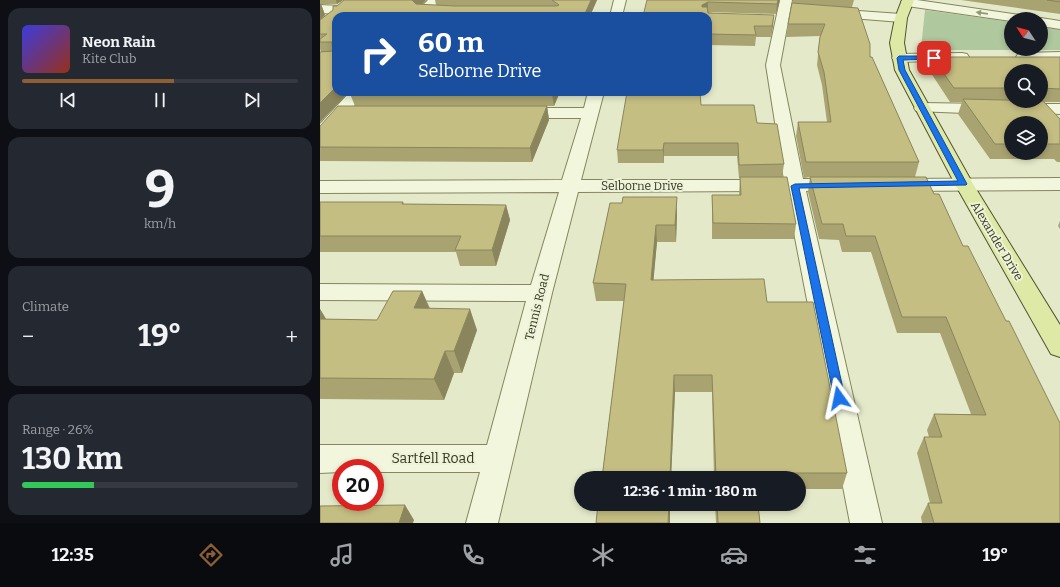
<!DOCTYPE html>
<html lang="en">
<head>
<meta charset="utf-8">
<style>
  :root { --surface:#171b24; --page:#242831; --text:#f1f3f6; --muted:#9ea1a6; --line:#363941; --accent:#8e5f35 }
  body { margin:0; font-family:Bitter,serif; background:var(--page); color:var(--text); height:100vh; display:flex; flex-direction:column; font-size:15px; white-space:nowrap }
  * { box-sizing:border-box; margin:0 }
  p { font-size:13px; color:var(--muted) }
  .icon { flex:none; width:22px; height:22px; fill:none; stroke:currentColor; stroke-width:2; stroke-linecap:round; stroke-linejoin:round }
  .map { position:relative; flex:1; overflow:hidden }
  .details { display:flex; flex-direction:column; gap:8px; padding:8px; background:#0d0f14; width:320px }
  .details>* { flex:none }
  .guide { position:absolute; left:12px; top:12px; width:380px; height:84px; border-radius:12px; box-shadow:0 2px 6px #0003; background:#1a4fa0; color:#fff; overflow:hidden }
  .needle { width:26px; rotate:306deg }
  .buttons { position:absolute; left:684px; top:12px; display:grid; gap:8px }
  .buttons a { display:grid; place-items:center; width:44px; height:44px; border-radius:50%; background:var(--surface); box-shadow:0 2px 6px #0003; font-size:20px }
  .speed { position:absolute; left:12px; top:459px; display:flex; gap:8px; font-size:20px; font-weight:700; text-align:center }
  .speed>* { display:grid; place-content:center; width:52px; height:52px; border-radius:50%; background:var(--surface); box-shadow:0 2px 6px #0003; line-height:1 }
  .speed .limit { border:6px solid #d22; background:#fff; color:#111 }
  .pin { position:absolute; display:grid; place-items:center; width:34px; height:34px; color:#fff; margin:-17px; border-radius:8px; box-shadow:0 2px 6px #0006 }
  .me { position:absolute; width:44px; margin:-22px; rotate:348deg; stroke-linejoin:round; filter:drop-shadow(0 0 3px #0008) }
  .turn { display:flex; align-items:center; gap:14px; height:84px; padding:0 20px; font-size:18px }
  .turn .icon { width:52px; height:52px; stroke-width:2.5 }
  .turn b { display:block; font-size:28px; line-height:34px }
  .big { font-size:30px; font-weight:700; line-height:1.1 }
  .details .widget { flex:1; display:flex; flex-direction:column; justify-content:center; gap:6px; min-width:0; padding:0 14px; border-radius:12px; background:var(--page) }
  .details .dial { align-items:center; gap:0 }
  .dial b { font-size:52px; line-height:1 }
  .song { display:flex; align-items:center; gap:12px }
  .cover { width:48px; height:48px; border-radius:6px; background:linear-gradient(135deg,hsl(240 70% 55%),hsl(10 70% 35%)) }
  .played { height:4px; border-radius:2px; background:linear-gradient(90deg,var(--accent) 55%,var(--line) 55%) }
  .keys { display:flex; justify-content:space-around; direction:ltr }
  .heat { display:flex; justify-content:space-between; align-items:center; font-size:22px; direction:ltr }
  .charge { height:6px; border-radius:3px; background:linear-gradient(90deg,#34c759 26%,var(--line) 0) }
  .trip { position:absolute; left:254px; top:471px; width:232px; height:40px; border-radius:20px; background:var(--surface); box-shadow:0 2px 6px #0003; font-weight:700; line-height:40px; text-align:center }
  .dock { display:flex; height:64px; justify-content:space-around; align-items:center; background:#090b0e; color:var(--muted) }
  .dock .icon { width:28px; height:28px }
  .dock .current { color:var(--accent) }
  .dock b { font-size:18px; color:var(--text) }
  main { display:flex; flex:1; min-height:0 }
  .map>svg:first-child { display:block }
  .green { fill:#afc89e }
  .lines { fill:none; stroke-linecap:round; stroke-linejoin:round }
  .minor-casing { stroke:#85855f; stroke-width:2 }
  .major-casing { stroke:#535233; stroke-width:2 }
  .minor { fill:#f1f6dc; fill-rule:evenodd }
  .major { fill:#dee9a5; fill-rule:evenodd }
  .wall { fill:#a9a371; fill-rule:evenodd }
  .shaded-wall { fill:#8a855c }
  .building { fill:#c5be83; stroke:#8a855c }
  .oneway { fill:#94967e }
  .route { fill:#1a73e8; stroke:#114b97 }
  .labels { text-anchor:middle; stroke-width:4; stroke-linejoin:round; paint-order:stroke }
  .street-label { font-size:12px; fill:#373621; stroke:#edf3d8 }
  .near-street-label { font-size:14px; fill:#373621; stroke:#edf3d8 }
</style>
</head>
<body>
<main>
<section class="details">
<div class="widget">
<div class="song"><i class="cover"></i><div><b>Neon Rain</b><p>Kite Club</p></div></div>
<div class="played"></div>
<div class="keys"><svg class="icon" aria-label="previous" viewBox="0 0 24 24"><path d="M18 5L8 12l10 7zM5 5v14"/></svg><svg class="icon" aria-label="pause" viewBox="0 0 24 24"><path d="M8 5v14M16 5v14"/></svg><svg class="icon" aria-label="next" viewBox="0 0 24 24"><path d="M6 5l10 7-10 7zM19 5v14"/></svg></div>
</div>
<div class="widget dial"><b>9</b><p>km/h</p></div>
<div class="widget"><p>Climate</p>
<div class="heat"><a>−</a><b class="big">19°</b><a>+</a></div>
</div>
<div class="widget"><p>Range · 26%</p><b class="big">130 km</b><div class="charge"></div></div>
</section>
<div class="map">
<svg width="740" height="523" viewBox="0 0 740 523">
  <rect width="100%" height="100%" fill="#e4eac9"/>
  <path class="green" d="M605 10 691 22V49H721V27L740 30V50H607L601 48Z"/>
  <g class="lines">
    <g class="minor-casing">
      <g id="minor">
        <path d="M108 0H121L113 8 127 9 129 12 123 16 99 14 97 11Z"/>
        <path d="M294 0H306L302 16H290Z"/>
        <path d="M460 0H472L460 65 483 179H519L526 181 528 185 526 189 486 191 562 523H530L466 191 258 192 232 293 178 523H146L160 472H55V468H21V472L0 473V445H167L206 301 0 300V284L211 285 239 192 0 193V181L242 180 261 118H198L192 116 190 113 192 110 198 108H264L268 92H284L261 180H464L446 65Z"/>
        <path d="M583 0H597L700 15 706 19H691V21L587 6 583 4 581 2Z"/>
        <path d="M0 5 20 6 26 10 20 14 0 13Z"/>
        <path d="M510 9 581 14 587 18 581 22 506 16 504 13 506 10Z"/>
        <path d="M721 18 740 21V29L721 26V19H718Z"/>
        <path d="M740 52V60L703 61 698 60 696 57 698 54 703 53Z"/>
        <path d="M642 53 647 54 649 57 647 60 579 62 574 61 572 58 574 55 579 54Z"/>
        <path d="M30 92H46L6 138 0 139V124Z"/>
        <path d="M602 103 669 104 675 106 677 109 675 112 669 114 596 111 594 108 596 105Z"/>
        <path d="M701 104H740V114L695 112 693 109 695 106Z"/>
        <path d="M740 178V190L579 191 572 189 570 185 572 181 579 179Z"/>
      </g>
    </g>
    <g class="major-casing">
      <path id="major" d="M582 0H594L587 18 584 43 589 70 653 184 740 325V357L731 354 635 184 575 70 570 43 575 18Z"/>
    </g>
    <use href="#minor" class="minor"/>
    <use href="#major" class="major"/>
  </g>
  <g class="wall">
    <path d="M0 0H23L17 4H1L5 15 0 20Z"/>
    <path d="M24 0H106L101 5H116L115 0H277L270 16H16V92H29L0 122V52H1L0 49V20L13 10V6H17Z"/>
    <path d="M327 0H460L456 14 388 12 453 25 451 37H436L435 46 388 45V16Z"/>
    <path d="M473 0H534L532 7 550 57 599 162 595 177 740 523H602L601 517 608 503H610L597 453 604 437H609L607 430 614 414H651L620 333H577L551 252H522L519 240 499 239 488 192 490 177 484 178 476 136 478 122H507L502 85 497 65 500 36 466 37 468 24Z"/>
    <path d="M641 0H740V14Z"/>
    <path d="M612 57H740V102H724L740 119V162H737L734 159H670L638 114 642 102H630L609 70ZM691 71H721V101H691ZM691 123H721V153H691Z"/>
    <path d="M31 92H240L234 106H227L229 120 212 162 0 161V126L35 106 30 94Z"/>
    <path d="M381 105 437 123 464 164 462 177 476 224 474 239H392V195H419L420 178H419L417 156H344V163H298L297 150Z"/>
    <path d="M0 202H83L84 204 186 205 190 220 176 266H140L136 252H0Z"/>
    <path d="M290 203 357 214 356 242H337L333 280 447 302 527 473 522 489H479V478H394L392 392H355L351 478H282L304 301H276L273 283Z"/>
    <path d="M740 221V229L738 226Z"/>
    <path d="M102 291 110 308 157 330 142 373H134L124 400 0 399V309L6 319 57 320Z"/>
    <path d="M395 504H438L440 523H396Z"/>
  </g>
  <g class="shaded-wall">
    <path d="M16 0H23L17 4Z"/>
    <path d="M92 0H106L96 11Z"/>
    <path d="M271 0H277L270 16H264Z"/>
    <path d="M458 0H460L456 14 457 4Z"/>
    <path d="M388 2V12L382 15V5Z"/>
    <path d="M0 4H1L5 15 0 20Z"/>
    <path d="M454 15 453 25 451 37 452 26Z"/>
    <path d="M16 87V92H29L0 122V103Z"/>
    <path d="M232 92H240L234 106 232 94Z"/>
    <path d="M227 106 229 120 212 162 210 148Z"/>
    <path d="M344 143V163L343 150Z"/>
    <path d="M357 197V214L356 242 355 225Z"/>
    <path d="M186 205 190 220 176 266 172 250Z"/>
    <path d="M336 225 337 242 332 297 331 280Z"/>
    <path d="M102 291 111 313 94 308Z"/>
    <path d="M0 309 12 329 0 332Z"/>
    <path d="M150 309 157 330 142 373 134 351Z"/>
    <path d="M125 351 134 373 124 400 114 379Z"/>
    <path d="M354 375 355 392 351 478H350Z"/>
    <path d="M349 504H350V523H348Z"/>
    <path d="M85 505 94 520 93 523H79Z"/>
  </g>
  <g class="building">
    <path d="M24 0H92L96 4 135 6H237L239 5 232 0H271L264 16H16V87L0 103V52L13 51 12 42H0V39L7 34H0V20L13 10V6H17Z"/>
    <path d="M327 0H458L457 4 388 2 382 5V7H387L388 13 454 15 452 26H434L436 35 388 34V16H323Z"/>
    <path d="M727 0H740V2Z"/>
    <path d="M472 3 538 8 550 44V57H552L599 162H486L478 122H511L504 72 498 52 500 37 505 24H468Z"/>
    <path d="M612 57H740V89L721 88V71H691V88H634Z"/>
    <path d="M31 92H232V94H30Z"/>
    <path d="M307 92H380L381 105H434L437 123 457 124 464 164 419 165 418 143H344L343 150H297Z"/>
    <path d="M643 99 723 101 740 119V144H721V123H691V144H675Z"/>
    <path d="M18 106H227L210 148 0 147V126L1 125Z"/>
    <path d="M420 177H467L476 224 393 223 392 195H421Z"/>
    <path d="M490 177H606L614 194H619L643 246H648L686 321H689L740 423V523H614L608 503H622L604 437H622L614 414 666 415 626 317H582L555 236H526L523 224H502Z"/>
    <path d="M303 197H357L355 225H336L331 280 444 279 447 302H493L527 473H436V478H396L392 375H354L350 478H282L306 284 273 283 290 203H302Z"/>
    <path d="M0 202H83L82 204 186 205 172 250H135L141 236H0Z"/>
    <path d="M73 291H102L94 308 150 309 134 351H125L114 379 0 378V319L57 320Z"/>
    <path d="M278 504H349L348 523H276Z"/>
    <path d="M397 504H438L440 523H398Z"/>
    <path d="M85 505 79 523H0V506Z"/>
  </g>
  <defs><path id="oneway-solid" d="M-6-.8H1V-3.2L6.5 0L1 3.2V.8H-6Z"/></defs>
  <use class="oneway" href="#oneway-solid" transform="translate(662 13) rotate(-172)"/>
  <path class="route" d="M614 56 616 59 583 60 585 70 647 184 646 185 479 188 525 398 523 402H515L514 398 471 186 475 184 638 181 579 70 577 58 579 56Z"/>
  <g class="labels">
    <g class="street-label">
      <text x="322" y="190">Selborne Drive</text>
      <text transform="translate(677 241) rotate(59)" y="4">Alexander Drive</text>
      <text transform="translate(217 307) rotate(-76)" y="4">Tennis Road</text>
    </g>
    <g class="near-street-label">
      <text x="113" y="463">Sartfell Road</text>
    </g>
  </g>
</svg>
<div class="buttons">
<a><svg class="needle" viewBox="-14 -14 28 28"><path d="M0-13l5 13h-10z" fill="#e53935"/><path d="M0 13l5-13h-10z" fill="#9ea1a6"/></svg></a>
<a><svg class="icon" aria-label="search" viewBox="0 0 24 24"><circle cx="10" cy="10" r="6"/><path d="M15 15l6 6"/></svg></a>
<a><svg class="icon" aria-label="layers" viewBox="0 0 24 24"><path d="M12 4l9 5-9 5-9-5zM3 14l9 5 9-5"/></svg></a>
</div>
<div class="speed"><div class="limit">20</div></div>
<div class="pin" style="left:614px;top:58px;background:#d93025"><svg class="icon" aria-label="arrive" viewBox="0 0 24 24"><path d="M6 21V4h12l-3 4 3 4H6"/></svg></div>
<svg class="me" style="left:519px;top:398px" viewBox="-20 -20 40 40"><path d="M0-17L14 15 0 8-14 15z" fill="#1a73e8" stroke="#fff" stroke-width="4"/></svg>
<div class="trip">12:36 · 1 min · 180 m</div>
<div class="guide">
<div class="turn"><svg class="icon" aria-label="right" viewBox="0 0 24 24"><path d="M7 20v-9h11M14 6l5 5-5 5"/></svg><div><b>60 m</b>Selborne Drive</div></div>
</div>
</div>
</main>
<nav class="dock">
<b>12:35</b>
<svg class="icon current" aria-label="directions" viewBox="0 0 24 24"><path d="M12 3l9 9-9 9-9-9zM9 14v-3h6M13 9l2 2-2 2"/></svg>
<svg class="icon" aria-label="music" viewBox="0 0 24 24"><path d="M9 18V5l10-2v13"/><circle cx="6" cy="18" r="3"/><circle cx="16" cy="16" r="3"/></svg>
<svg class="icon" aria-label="phone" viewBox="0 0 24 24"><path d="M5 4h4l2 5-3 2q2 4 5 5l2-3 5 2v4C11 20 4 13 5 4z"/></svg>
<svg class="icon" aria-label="climate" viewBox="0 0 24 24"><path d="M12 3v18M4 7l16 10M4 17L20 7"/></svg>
<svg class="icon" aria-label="car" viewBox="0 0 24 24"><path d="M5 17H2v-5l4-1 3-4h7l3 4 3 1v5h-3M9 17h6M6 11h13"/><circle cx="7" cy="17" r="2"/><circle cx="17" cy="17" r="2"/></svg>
<svg class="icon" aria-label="filters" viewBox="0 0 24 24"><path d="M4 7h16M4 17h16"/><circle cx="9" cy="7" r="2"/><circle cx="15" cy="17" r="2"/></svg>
<b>19°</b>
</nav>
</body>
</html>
